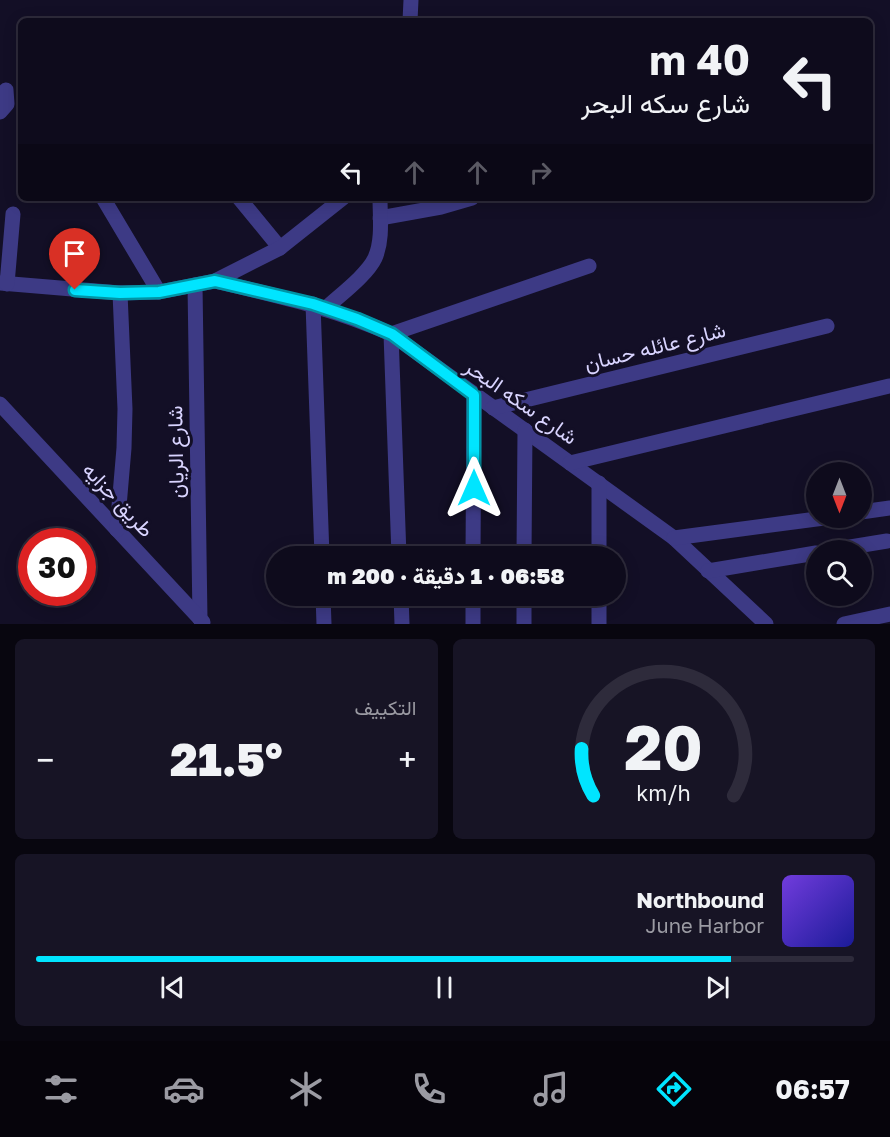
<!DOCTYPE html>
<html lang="ar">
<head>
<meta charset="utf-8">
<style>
  :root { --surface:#0e0b1c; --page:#171425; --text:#f1f3f6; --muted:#9b9ba3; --line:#2e2b3b; --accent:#00e5ff }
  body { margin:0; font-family:"Golos Text",Vazirmatn,sans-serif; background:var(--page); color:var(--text); direction:rtl; height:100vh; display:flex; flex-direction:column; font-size:22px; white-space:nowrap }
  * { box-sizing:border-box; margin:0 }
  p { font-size:20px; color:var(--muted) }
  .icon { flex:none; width:33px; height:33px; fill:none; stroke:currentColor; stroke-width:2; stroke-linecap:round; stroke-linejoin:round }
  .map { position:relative; height:624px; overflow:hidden; direction:ltr }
  .sheet { display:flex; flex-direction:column; gap:15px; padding:15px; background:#08060f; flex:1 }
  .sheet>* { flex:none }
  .banner { position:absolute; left:18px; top:18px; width:855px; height:183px; border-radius:9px; box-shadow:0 3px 15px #0003,0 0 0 2px var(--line); direction:rtl; background:#0e0b1c; color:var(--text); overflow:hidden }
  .needle { width:39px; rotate:180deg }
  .buttons { position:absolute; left:806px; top:462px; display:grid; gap:12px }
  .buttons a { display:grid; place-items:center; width:66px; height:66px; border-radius:50%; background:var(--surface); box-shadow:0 3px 15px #0003,0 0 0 2px var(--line); font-size:30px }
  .speed { position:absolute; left:18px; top:528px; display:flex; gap:12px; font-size:30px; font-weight:700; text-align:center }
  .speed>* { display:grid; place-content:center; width:78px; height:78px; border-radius:50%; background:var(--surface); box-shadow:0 3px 15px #0003,0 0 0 2px var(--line); line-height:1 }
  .speed .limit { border:9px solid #d22; background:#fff; color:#111 }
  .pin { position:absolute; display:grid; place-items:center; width:51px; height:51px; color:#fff; margin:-62px -26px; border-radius:50% 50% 50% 0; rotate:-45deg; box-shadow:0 0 6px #0007 }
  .pin .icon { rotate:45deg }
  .me { position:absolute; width:66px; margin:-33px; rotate:0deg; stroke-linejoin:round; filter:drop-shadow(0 0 4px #0008) }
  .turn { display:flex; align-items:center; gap:21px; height:126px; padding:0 24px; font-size:27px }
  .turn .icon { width:78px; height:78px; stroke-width:2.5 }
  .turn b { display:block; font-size:42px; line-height:51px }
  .lanes { display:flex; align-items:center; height:57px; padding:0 24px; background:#0003; justify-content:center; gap:30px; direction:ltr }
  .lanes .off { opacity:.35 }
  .big { font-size:45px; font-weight:800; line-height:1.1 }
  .sheet .widget { flex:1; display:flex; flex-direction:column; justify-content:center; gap:9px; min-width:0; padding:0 21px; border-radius:9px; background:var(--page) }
  .sheet .dial { align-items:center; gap:0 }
  .dial svg { height:156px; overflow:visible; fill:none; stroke:var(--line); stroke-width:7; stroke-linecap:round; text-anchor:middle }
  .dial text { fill:var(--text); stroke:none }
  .song { display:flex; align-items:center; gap:18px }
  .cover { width:72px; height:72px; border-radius:9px; background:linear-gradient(135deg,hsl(260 70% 55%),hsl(240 70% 35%)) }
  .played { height:6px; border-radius:3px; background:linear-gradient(90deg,var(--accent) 85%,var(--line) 85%) }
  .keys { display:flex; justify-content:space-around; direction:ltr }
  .heat { display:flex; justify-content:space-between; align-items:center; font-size:33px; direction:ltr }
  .sheet .tiles { flex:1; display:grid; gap:15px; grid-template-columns:1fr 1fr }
  .widget:last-child { grid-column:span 2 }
  .trip { position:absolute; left:266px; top:546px; width:360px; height:60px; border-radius:30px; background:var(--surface); box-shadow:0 3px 15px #0003,0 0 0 2px var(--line); font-weight:800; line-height:60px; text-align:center; direction:rtl }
  .dock { display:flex; height:96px; justify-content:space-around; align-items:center; background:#06040b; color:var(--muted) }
  .dock .icon { width:42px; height:42px }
  .dock .selected { color:var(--accent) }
  .dock b { font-size:27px; color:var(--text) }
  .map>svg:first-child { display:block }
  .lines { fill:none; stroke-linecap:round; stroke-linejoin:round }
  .minor { stroke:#3d3a85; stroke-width:15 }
  .route-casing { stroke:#0095a6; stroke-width:15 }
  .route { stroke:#00e5ff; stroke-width:10 }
  .labels { text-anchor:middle; stroke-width:6; stroke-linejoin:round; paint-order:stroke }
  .street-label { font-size:21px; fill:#d9d4ff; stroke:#130f26 }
</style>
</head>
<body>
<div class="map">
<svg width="890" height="624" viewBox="0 0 890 624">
  <rect width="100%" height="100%" fill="#130f26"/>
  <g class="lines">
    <g class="minor">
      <path d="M410 21 411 0"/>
      <path d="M0 112 7 104 6 90"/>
      <path d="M103 198 159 292"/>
      <path d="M239 198 280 248"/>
      <path d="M380 218 441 207 472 198"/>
      <path d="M215 281C277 296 334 308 391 334L674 538 766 624"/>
      <path d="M0 283 120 293 159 292 215 281 280 248 343 198"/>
      <path d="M7 284 13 214"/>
      <path d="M195 285 200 619"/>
      <path d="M313 304 322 556"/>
      <path d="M326 308C340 295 367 275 375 258 383 240 380 217 380 198"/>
      <path d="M0 404 203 622"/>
      <path d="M493 408 827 326"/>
      <path d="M570 463 889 386"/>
      <path d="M861 512 890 508"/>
      <path d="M117 530 124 448 125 409 120 293"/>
      <path d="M674 538 824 518"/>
      <path d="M832 550 887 541"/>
      <path d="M399 556 391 334 589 266"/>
      <path d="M473 556 474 395"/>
      <path d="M524 556 525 430"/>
      <path d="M599 556V483"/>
      <path d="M708 571 816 553"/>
      <path d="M323 596 324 624"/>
      <path d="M401 596 402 624"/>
      <path d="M473 624V596"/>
      <path d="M524 624V596"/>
      <path d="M599 624V596"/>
      <path d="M844 624 890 614"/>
    </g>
  </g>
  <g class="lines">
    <g class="route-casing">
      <path id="route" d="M75 290 120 293 159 292 215 281 313 304 357 319 392 334 474 395V488"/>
    </g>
    <use href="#route" class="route"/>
  </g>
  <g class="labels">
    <g class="street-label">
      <text transform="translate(655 347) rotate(-14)" y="7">شارع عائله حسان</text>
      <text transform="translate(521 402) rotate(35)" y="7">شارع سكه البحر</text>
      <text transform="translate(176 452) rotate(-91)" y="7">شارع الريان</text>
      <text transform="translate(118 500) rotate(47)" y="7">طريق جزايه</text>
    </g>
  </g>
</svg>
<div class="buttons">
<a><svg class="needle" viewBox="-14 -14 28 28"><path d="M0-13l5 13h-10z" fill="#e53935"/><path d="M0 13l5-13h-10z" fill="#9b9ba3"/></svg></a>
<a><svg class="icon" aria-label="search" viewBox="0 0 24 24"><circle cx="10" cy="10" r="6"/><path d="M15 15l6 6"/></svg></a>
</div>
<div class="speed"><div class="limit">30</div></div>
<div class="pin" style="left:75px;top:290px;background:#d93025"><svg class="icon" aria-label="arrive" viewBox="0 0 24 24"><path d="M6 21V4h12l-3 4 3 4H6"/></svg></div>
<svg class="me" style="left:474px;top:488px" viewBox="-20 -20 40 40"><path d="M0-17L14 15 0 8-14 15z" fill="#00e5ff" stroke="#fff" stroke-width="4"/></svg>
<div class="trip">06:58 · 1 دقيقة · 200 m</div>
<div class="banner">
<div class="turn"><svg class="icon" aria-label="left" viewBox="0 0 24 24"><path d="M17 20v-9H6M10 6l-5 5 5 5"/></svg><div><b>40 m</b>شارع سكه البحر</div></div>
<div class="lanes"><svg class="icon" aria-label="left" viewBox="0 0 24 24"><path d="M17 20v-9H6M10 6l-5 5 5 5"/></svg><svg class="icon off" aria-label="ahead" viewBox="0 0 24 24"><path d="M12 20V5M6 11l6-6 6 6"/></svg><svg class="icon off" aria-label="ahead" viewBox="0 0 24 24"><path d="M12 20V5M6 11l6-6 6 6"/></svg><svg class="icon off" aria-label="right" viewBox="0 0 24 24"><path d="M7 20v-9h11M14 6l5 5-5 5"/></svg></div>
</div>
</div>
<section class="sheet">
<div class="tiles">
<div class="widget dial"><svg viewBox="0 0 100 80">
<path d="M14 69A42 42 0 1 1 86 69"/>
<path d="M14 69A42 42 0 0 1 8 45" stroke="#00e5ff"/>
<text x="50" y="56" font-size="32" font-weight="700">20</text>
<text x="50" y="72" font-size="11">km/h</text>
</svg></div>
<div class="widget"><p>التكييف</p>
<div class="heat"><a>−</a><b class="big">21.5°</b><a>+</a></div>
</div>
<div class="widget">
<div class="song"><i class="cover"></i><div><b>Northbound</b><p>June Harbor</p></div></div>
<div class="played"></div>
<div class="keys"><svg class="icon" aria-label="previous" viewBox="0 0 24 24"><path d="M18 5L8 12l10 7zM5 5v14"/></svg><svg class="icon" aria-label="pause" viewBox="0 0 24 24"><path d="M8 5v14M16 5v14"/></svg><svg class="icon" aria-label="next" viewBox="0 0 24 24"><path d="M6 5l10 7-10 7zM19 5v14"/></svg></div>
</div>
</div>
</section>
<nav class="dock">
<b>06:57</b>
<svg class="icon selected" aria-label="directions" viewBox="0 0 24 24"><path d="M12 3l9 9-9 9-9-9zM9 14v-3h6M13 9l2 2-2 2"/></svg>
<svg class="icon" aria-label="music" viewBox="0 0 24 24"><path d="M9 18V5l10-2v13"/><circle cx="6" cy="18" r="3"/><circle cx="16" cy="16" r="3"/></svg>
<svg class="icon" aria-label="phone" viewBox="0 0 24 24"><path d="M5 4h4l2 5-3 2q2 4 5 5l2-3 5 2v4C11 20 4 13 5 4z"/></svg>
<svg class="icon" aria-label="climate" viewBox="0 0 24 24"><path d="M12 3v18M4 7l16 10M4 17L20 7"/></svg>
<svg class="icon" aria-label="car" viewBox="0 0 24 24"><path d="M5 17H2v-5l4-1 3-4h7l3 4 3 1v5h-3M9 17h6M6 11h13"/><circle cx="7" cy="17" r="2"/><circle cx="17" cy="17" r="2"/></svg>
<svg class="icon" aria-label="filters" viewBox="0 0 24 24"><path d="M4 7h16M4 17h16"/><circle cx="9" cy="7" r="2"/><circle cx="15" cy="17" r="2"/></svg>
</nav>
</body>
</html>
